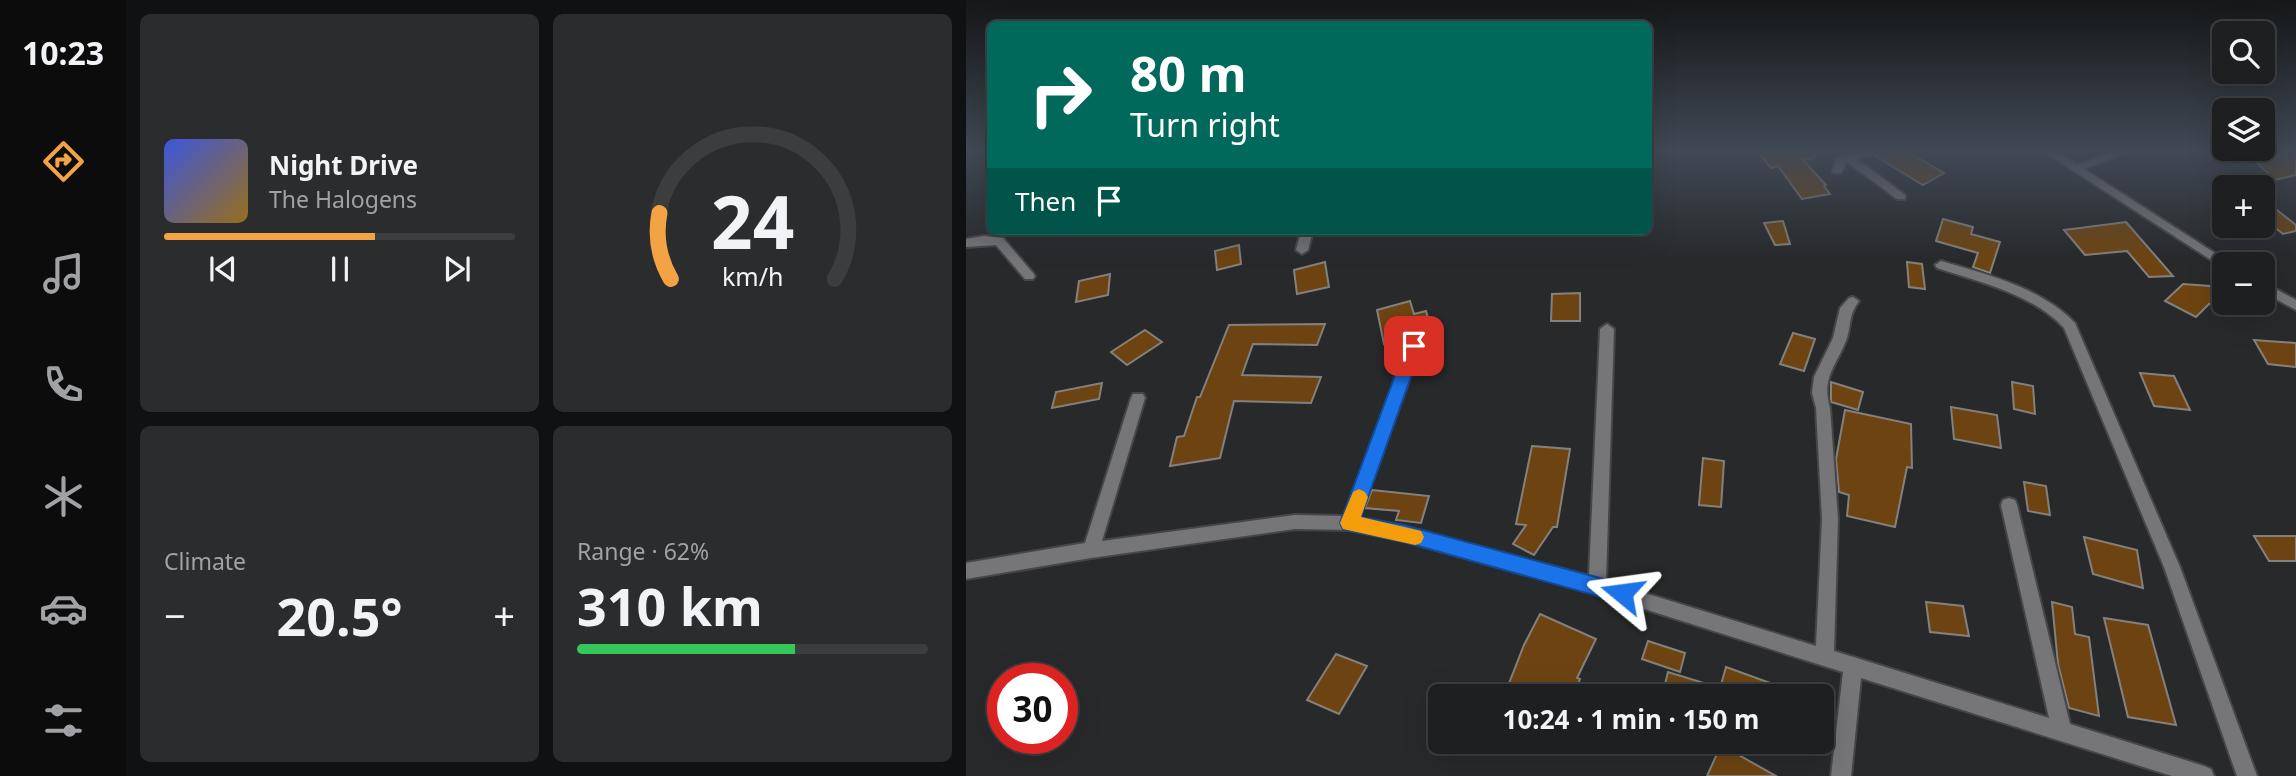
<!DOCTYPE html>
<html lang="en">
<head>
<meta charset="utf-8">
<style>
  :root { --surface:#1d1f20; --page:#2a2c2d; --text:#f1f3f6; --muted:#a0a2a5; --line:#3b3d3e; --accent:#f4a344 }
  body { margin:0; font-family:"Noto Sans",sans-serif; background:var(--page); color:var(--text); height:100vh; display:flex; flex-direction:column; font-size:26px; white-space:nowrap }
  * { box-sizing:border-box; margin:0 }
  p { font-size:23px; color:var(--muted) }
  .icon { flex:none; width:38px; height:38px; fill:none; stroke:currentColor; stroke-width:2; stroke-linecap:round; stroke-linejoin:round }
  .map { position:relative; flex:1; overflow:hidden }
  .drawer { display:flex; flex-direction:column; gap:14px; padding:14px; background:#101112; width:840px }
  .drawer>* { flex:none }
  .banner { position:absolute; left:21px; top:21px; width:665px; height:214px; border-radius:10px; box-shadow:0 7px 28px #0002,0 0 0 2px var(--line); background:#00695c; color:#fff; overflow:hidden }
  .controls { position:absolute; left:1246px; top:21px; display:grid; gap:14px }
  .controls a { display:grid; place-items:center; width:63px; height:63px; border-radius:10px; background:var(--surface); box-shadow:0 7px 28px #0002,0 0 0 2px var(--line); font-size:35px }
  .speed { position:absolute; left:21px; top:663px; display:flex; gap:14px; font-size:35px; font-weight:700; text-align:center }
  .speed>* { display:grid; place-content:center; width:91px; height:91px; border-radius:50%; background:var(--surface); box-shadow:0 7px 28px #0002,0 0 0 2px var(--line); line-height:1 }
  .speed .limit { border:10px solid #d22; background:#fff; color:#111 }
  .pin { position:absolute; display:grid; place-items:center; width:60px; height:60px; color:#fff; margin:-30px; border-radius:14px; box-shadow:0 4px 10px #0006 }
  .me { position:absolute; width:77px; margin:-38px; rotate:286deg; stroke-linejoin:round; filter:drop-shadow(0 0 5px #0008) }
  .turn { display:flex; align-items:center; gap:24px; height:147px; padding:0 28px; font-size:32px }
  .turn .icon { width:91px; height:91px; stroke-width:2.5 }
  .turn b { display:block; font-size:49px; line-height:60px }
  .then { display:flex; align-items:center; height:66px; padding:0 28px; background:#0003; gap:14px; font-size:26px }
  .big { font-size:52px; font-weight:700; line-height:1.1 }
  .drawer .widget { flex:1; display:flex; flex-direction:column; justify-content:center; gap:10px; min-width:0; padding:0 24px; border-radius:10px; background:var(--page) }
  .drawer .dial { align-items:center; gap:0 }
  .dial svg { height:182px; overflow:visible; fill:none; stroke:var(--line); stroke-width:7; stroke-linecap:round; text-anchor:middle }
  .dial text { fill:var(--text); stroke:none }
  .song { display:flex; align-items:center; gap:21px }
  .cover { width:84px; height:84px; border-radius:10px; background:linear-gradient(135deg,hsl(230 70% 55%),hsl(40 70% 35%)) }
  .played { height:7px; border-radius:4px; background:linear-gradient(90deg,var(--accent) 60%,var(--line) 60%) }
  .keys { display:flex; justify-content:space-around; direction:ltr }
  .heat { display:flex; justify-content:space-between; align-items:center; font-size:38px; direction:ltr }
  .charge { height:10px; border-radius:5px; background:linear-gradient(90deg,#34c759 62%,var(--line) 0) }
  .drawer .tiles { flex:1; display:grid; gap:14px; grid-template-columns:repeat(2,1fr) }
  .trip { position:absolute; left:462px; top:684px; width:406px; height:70px; border-radius:10px; background:var(--surface); box-shadow:0 7px 28px #0002,0 0 0 2px var(--line); font-weight:700; line-height:70px; text-align:center }
  main { display:flex; flex:1; min-height:0 }
  .tab-bar { display:flex; flex-direction:column; width:126px; justify-content:space-around; align-items:center; background:#0c0c0d; color:var(--muted) }
  .tab-bar .icon { width:49px; height:49px }
  .tab-bar .active { color:var(--accent) }
  .tab-bar b { font-size:32px; color:var(--text) }
  .map>svg:first-child { display:block }
  .building { fill:#6d4411; stroke:#83807d; stroke-width:2 }
  .lines { fill:none; stroke-linecap:round; stroke-linejoin:round }
  .minor-casing { stroke:#444648; stroke-width:4 }
  .minor { fill:#767678; fill-rule:evenodd }
  .route { fill:#1a73e8; stroke:#114b97; stroke-width:2 }
  .slow { fill:#f59e0b }
</style>
</head>
<body>
<main>
<nav class="tab-bar">
<b>10:23</b>
<svg class="icon active" aria-label="directions" viewBox="0 0 24 24"><path d="M12 3l9 9-9 9-9-9zM9 14v-3h6M13 9l2 2-2 2"/></svg>
<svg class="icon" aria-label="music" viewBox="0 0 24 24"><path d="M9 18V5l10-2v13"/><circle cx="6" cy="18" r="3"/><circle cx="16" cy="16" r="3"/></svg>
<svg class="icon" aria-label="phone" viewBox="0 0 24 24"><path d="M5 4h4l2 5-3 2q2 4 5 5l2-3 5 2v4C11 20 4 13 5 4z"/></svg>
<svg class="icon" aria-label="climate" viewBox="0 0 24 24"><path d="M12 3v18M4 7l16 10M4 17L20 7"/></svg>
<svg class="icon" aria-label="car" viewBox="0 0 24 24"><path d="M5 17H2v-5l4-1 3-4h7l3 4 3 1v5h-3M9 17h6M6 11h13"/><circle cx="7" cy="17" r="2"/><circle cx="17" cy="17" r="2"/></svg>
<svg class="icon" aria-label="filters" viewBox="0 0 24 24"><path d="M4 7h16M4 17h16"/><circle cx="9" cy="7" r="2"/><circle cx="15" cy="17" r="2"/></svg>
</nav>
<section class="drawer">
<div class="tiles">
<div class="widget">
<div class="song"><i class="cover"></i><div><b>Night Drive</b><p>The Halogens</p></div></div>
<div class="played"></div>
<div class="keys"><svg class="icon" aria-label="previous" viewBox="0 0 24 24"><path d="M18 5L8 12l10 7zM5 5v14"/></svg><svg class="icon" aria-label="pause" viewBox="0 0 24 24"><path d="M8 5v14M16 5v14"/></svg><svg class="icon" aria-label="next" viewBox="0 0 24 24"><path d="M6 5l10 7-10 7zM19 5v14"/></svg></div>
</div>
<div class="widget dial"><svg viewBox="0 0 100 80">
<path d="M14 69A42 42 0 1 1 86 69"/>
<path d="M14 69A42 42 0 0 1 9 40" stroke="#f4a344"/>
<text x="50" y="56" font-size="32" font-weight="700">24</text>
<text x="50" y="72" font-size="11">km/h</text>
</svg></div>
<div class="widget"><p>Climate</p>
<div class="heat"><a>−</a><b class="big">20.5°</b><a>+</a></div>
</div>
<div class="widget"><p>Range · 62%</p><b class="big">310 km</b><div class="charge"></div></div>
</div>
</section>
<div class="map">
<svg width="1330" height="776" viewBox="0 0 1330 776">
  <rect width="100%" height="100%" fill="#27292b"/>
  <g class="building">
    <path d="M791 151H848L849 158 837 160 860 185 858 186 864 194 836 199 812 166 805 168Z"/>
    <path d="M916 151H940L978 173 957 185 909 156Z"/>
    <path d="M1330 151V175L1309 180 1290 162Z"/>
    <path d="M1297 199 1330 225V231L1317 234 1297 218Z"/>
    <path d="M977 219 1007 227 1005 234 1034 242 1024 273 1007 267 1012 253 970 241Z"/>
    <path d="M817 221 824 244 809 245 798 223Z"/>
    <path d="M1160 222 1207 276 1183 277 1161 251 1119 255 1098 230Z"/>
    <path d="M273 245 275 264 251 270 249 251Z"/>
    <path d="M359 262 363 287 331 294 328 270Z"/>
    <path d="M941 262 956 264 959 289 943 287Z"/>
    <path d="M144 274 142 295 110 302 113 281Z"/>
    <path d="M1217 284 1258 287V305L1243 304 1230 317 1199 301Z"/>
    <path d="M614 293V321H585L586 294Z"/>
    <path d="M444 301 448 314 460 311 466 332 418 344 411 310Z"/>
    <path d="M359 324 351 345 287 344 276 375 355 377 345 403 268 401 254 458 204 466 211 437 218 436 231 397H234L263 325Z"/>
    <path d="M179 330 196 342 161 365 145 352Z"/>
    <path d="M827 333 849 339 838 371 814 364Z"/>
    <path d="M1288 340 1330 343V367L1302 364Z"/>
    <path d="M1174 373 1208 376 1224 410 1188 406Z"/>
    <path d="M865 382 897 392 892 410 865 402Z"/>
    <path d="M1046 382 1067 386 1069 414 1048 409Z"/>
    <path d="M136 383 133 399 86 408 90 392Z"/>
    <path d="M985 407 1031 415 1035 448 988 439Z"/>
    <path d="M879 410 945 424 946 468 941 467 929 527 881 516 883 495 873 492 870 459Z"/>
    <path d="M566 446 604 449 591 527H587L568 555 547 544 560 525 550 524Z"/>
    <path d="M737 458 758 461 755 507 733 505Z"/>
    <path d="M1058 482 1080 486 1084 515 1062 511Z"/>
    <path d="M406 490 463 496 455 523 430 520 433 511 399 508Z"/>
    <path d="M1288 536H1330V561H1303Z"/>
    <path d="M1118 537 1171 550 1177 588 1127 574Z"/>
    <path d="M960 602 997 606 1003 636 964 632Z"/>
    <path d="M1086 602 1106 607 1109 634 1123 637 1133 716 1103 708 1092 664Z"/>
    <path d="M574 614 630 639 611 678 614 679 608 696H538L558 645Z"/>
    <path d="M1138 618 1182 625 1210 725 1162 717Z"/>
    <path d="M682 641 719 653 714 672 676 659Z"/>
    <path d="M370 654 401 666 373 714 341 700Z"/>
    <path d="M760 667 804 683 801 696H696L702 672 754 688Z"/>
    <path d="M755 745 810 776H741Z"/>
  </g>
  <g class="lines">
    <g class="minor-casing">
      <g id="minor">
        <path d="M896 151H914L891 159 939 195V199H931L881 162 875 173H867L866 171 871 158Z"/>
        <path d="M1077 151H1090L1111 165 1148 151H1164L1118 169 1266 264H1258V268L1256 267Z"/>
        <path d="M335 231H347L342 250 336 254 330 250Z"/>
        <path d="M18 236 37 238 67 273 69 276 67 279H59L30 245 0 247V239Z"/>
        <path d="M975 261C1020 274 1076 288 1109 323L1214 567 1291 776H1271L1198 567 1098 328C1067 294 1013 282 971 268L969 265Z"/>
        <path d="M1297 282 1330 300V310L1297 292Z"/>
        <path d="M887 297 893 301C882 317 886 321 881 338 871 366 855 376 864 408L872 519 868 651 1083 718 1035 505 1037 500 1043 498 1049 500 1051 505 1104 724 1238 766 1245 769 1248 776H1206L895 678 885 776H865L877 672 631 594 438 541 383 530 329 529 125 558 0 579V563L119 543 165 398 167 394H177L179 398 136 541 329 515 378 516 441 347 448 342 455 347 393 518 438 527 623 576 634 329 641 324 648 329 640 581 850 646 856 519 850 408 846 393 848 377 867 338 874 308 883 298Z"/>
      </g>
    </g>
    <use href="#minor" class="minor"/>
  </g>
  <linearGradient id="sky" x2="0" y2="1"><stop stop-color="#151718"/><stop offset="0.58" stop-color="#414955"/><stop offset="1" stop-color="#414955" stop-opacity="0"/></linearGradient>
  <rect width="1330" height="260" fill="url(#sky)"/>
  <path class="route" d="M448 341 456 346 395 517 438 525 656 584 663 587 666 593 663 600 656 603 438 542 377 529 374 523 440 346Z"/>
  <path class="slow" d="M393 489 399 492 402 497 395 517 455 531 458 537 455 543 449 545 377 529 374 523 387 492Z"/>
</svg>
<div class="controls">
<a><svg class="icon" aria-label="search" viewBox="0 0 24 24"><circle cx="10" cy="10" r="6"/><path d="M15 15l6 6"/></svg></a>
<a><svg class="icon" aria-label="layers" viewBox="0 0 24 24"><path d="M12 4l9 5-9 5-9-5zM3 14l9 5 9-5"/></svg></a>
<a>+</a>
<a>−</a>
</div>
<div class="speed"><div class="limit">30</div></div>
<div class="pin" style="left:448px;top:346px;background:#d93025"><svg class="icon" aria-label="arrive" viewBox="0 0 24 24"><path d="M6 21V4h12l-3 4 3 4H6"/></svg></div>
<svg class="me" style="left:656px;top:593px" viewBox="-20 -20 40 40"><path d="M0-17L14 15 0 8-14 15z" fill="#1a73e8" stroke="#fff" stroke-width="4"/></svg>
<div class="trip">10:24 · 1 min · 150 m</div>
<div class="banner">
<div class="turn"><svg class="icon" aria-label="right" viewBox="0 0 24 24"><path d="M7 20v-9h11M14 6l5 5-5 5"/></svg><div><b>80 m</b>Turn right</div></div>
<div class="then">Then<svg class="icon" aria-label="arrive" viewBox="0 0 24 24"><path d="M6 21V4h12l-3 4 3 4H6"/></svg></div>
</div>
</div>
</main>
</body>
</html>
